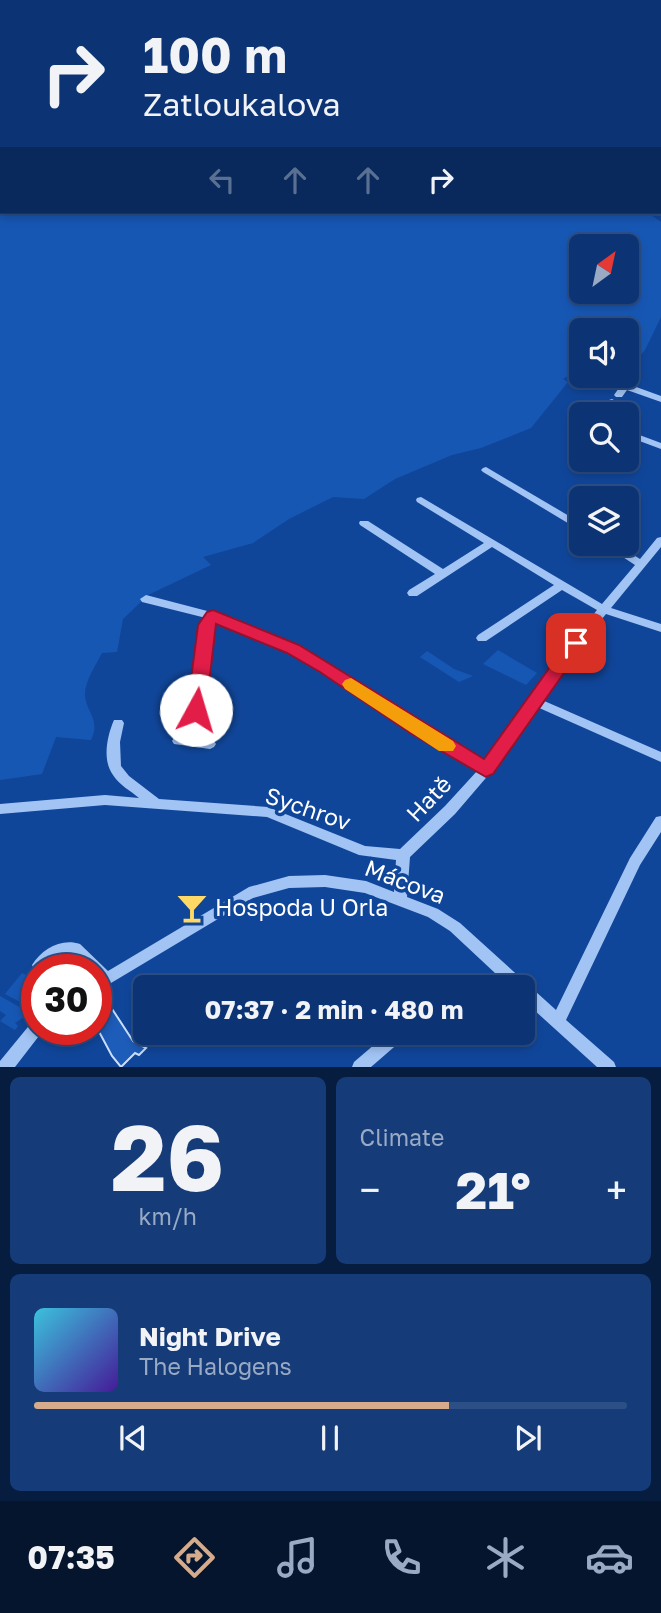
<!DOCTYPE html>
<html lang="en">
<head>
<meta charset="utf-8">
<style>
  :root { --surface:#0c3474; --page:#153c79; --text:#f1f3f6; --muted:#9aaac5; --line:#2c4f86; --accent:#d6ab8b }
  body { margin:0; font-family:"Golos Text",sans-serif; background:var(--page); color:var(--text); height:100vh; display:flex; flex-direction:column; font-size:26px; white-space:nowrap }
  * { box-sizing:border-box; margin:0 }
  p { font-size:23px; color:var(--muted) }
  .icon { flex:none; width:38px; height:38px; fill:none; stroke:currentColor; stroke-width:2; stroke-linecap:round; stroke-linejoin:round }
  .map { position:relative; height:1067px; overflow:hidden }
  .panel { display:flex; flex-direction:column; gap:10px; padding:10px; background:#071d40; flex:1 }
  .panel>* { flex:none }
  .top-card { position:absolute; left:0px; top:0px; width:662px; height:214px; box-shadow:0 4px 10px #0003,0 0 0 2px var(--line); background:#0c3474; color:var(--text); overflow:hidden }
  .needle { width:46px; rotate:33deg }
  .buttons { position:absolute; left:569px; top:234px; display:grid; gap:14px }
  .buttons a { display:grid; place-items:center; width:70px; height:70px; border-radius:10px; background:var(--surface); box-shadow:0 4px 10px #0003,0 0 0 2px var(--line); font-size:35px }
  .speed { position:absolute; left:21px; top:954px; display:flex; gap:14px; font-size:35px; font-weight:700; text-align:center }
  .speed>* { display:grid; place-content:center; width:91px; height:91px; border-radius:50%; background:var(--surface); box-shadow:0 4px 10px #0003,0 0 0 2px var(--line); line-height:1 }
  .speed .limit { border:10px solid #d22; background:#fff; color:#111 }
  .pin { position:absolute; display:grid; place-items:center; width:60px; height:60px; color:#fff; margin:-30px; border-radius:14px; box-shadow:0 4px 10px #0006 }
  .me { position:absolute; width:77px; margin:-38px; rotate:6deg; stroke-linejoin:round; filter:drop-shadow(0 0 5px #0008) }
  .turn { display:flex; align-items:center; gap:24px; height:147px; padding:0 28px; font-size:32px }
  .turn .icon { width:91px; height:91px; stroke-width:2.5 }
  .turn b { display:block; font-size:49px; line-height:60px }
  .lanes { display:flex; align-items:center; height:66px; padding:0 28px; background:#0003; justify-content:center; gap:35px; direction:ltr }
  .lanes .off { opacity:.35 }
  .big { font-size:52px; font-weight:700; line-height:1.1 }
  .panel .card { flex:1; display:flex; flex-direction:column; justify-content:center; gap:10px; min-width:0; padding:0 24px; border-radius:10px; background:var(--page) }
  .panel .dial { align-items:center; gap:0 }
  .dial b { font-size:91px; line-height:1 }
  .song { display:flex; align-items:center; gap:21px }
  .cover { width:84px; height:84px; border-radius:10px; background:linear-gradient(135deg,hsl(190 70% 55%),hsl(260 70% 35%)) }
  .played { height:7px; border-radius:4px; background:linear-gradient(90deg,var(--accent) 70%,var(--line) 70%) }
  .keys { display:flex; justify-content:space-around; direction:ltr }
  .heat { display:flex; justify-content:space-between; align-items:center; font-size:38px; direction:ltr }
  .panel .tiles { flex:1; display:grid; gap:10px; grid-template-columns:1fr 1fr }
  .card:last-child { grid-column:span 2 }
  .trip { position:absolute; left:133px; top:975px; width:402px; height:70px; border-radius:10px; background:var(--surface); box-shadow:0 4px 10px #0003,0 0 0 2px var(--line); font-weight:700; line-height:70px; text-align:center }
  .dock { display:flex; height:112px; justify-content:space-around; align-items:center; background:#05152e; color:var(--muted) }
  .dock .icon { width:49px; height:49px }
  .dock .active { color:var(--accent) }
  .dock b { font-size:32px; color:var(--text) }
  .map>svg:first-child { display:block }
  .green { fill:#1757b4; fill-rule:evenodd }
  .building { fill:#1d5cb9; stroke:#cadffe; stroke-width:2 }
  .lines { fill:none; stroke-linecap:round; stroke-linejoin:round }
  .minor { fill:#a2c4f5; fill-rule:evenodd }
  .route { fill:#e11d48; stroke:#92132f; stroke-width:2 }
  .slow { fill:#f59e0b }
  .labels { text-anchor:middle; stroke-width:7; stroke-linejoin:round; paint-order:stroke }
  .near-street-label { font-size:23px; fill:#fff; stroke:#10469a }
  .near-poi-label { font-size:23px; fill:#fff; stroke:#10469a; text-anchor:start }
</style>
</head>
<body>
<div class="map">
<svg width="661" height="1067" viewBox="0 0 661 1067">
  <rect width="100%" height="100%" fill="#10469a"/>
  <g class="green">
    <path d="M0 0 465 2H2V212H647L661 222V317L645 350 637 359 627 363 626 331H581V368L563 379 568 382 531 428 481 448 452 455 395 479 364 499 333 497 289 519 253 543 203 557 211 565 148 595 123 619 117 652 102 653C96 665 84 682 85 696 86 711 101 721 91 740L56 737 42 774 0 780ZM581 247H626V292H581Z"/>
    <path d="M498 650 537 673 526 685 483 664Z"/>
    <path d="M427 651 454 669 473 676 459 682 420 657Z"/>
    <path d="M22 973 37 980V1011L5 994Z"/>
    <path d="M0 996 30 1013 15 1023 18 1026 15 1030 0 1021 6 1015 0 1011Z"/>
  </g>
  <path class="building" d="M103 995 133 1041 146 1048 139 1055 135 1053 121 1067 112 1056 96 1026V1000Z"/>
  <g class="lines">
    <g class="minor">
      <rect x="660" y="192" width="1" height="5"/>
      <path d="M628 384 661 396V402L627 390 622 397H616L614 395 621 385Z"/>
      <path d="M612 399 617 402 607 415H597L609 400Z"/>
      <path d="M626 430 661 443V449L626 436Z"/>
      <path d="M486 467 581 523V531L483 472 481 470 483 468Z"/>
      <path d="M421 497 602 604 635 565 603 544H616L640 559 657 538 661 537V547L611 608 661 624V632L606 614 580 646 542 700 661 752V762L537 707 491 772 455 814 410 857 407 897 438 909 460 923 556 1010 630 858 656 817 661 816V832L640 865 566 1020 614 1062 616 1067H597L523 1000V987H510L450 931 428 917 365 893 325 887 289 888 253 898 96 992V970H87L72 954H64L44 969H34L32 965C42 949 61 938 80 944L108 971 249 887 289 876 325 875 366 881 394 892 396 860 359 855 267 817 105 805 0 814V804L105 795 139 798C131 791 119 785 113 775 102 760 107 736 114 720H122L124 723 120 742 121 766 129 776 159 799 268 807 365 846 400 849 445 806 478 770 289 652 226 624 215 621 213 625 201 739 214 741 216 744 214 747 210 749 174 744 172 741 174 738 188 737 201 625 206 618 142 602 140 599 146 595 234 618 297 646 484 762 572 640 597 610 562 590 486 641H478L476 638 478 635 554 585 492 547 417 596H409L407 593 409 590 435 574 360 525 359 523 360 521H368L443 569 484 543 417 502 416 500 417 498Z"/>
      <path d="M37 1020V1029H44L42 1032 15 1067H0V1061L32 1022Z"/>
      <path d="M389 1032H402L404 1036 401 1041 371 1067H352L354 1062Z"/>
    </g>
  </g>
  <path class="route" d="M213 610 299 645 484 759 570 639 576 637 585 643 493 774 486 777 410 733 320 672 287 653 216 624 206 710 203 715H190L187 710 198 625 207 612Z"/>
  <path class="slow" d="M351 678 453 741 456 746 453 751H439L345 689 342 684 345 680Z"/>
  <defs>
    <g id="bar-bare" transform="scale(2.415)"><path d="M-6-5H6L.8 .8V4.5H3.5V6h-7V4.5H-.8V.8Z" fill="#ffd965" stroke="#10469a" stroke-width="2.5" paint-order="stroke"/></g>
  </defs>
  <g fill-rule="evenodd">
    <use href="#bar-bare" x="192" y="908"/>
  </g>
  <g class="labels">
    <g class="near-street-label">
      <text transform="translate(429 799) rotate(-46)" y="8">Hatě</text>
      <text transform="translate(308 809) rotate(19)" y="8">Sychrov</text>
      <text transform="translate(405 882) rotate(21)" y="8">Mácova</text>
    </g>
    <g class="near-poi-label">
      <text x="215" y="916">Hospoda U Orla</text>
    </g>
  </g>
</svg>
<div class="buttons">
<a><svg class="needle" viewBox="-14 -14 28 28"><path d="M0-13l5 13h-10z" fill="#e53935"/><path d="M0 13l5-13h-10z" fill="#9aaac5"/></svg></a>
<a><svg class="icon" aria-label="sound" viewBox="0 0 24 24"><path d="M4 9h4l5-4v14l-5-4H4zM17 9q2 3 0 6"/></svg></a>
<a><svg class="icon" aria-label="search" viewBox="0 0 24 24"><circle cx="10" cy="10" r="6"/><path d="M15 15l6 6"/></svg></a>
<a><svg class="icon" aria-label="layers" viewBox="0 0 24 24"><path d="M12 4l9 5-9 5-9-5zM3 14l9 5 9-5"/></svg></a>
</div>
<div class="speed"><div class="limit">30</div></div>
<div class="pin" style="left:576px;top:643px;background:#d93025"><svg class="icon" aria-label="arrive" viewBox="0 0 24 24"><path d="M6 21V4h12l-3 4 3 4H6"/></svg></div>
<svg class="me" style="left:196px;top:710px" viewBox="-20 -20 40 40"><circle r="19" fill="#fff"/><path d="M0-13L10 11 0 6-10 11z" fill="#e11d48"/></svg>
<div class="trip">07:37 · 2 min · 480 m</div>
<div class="top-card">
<div class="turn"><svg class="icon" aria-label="right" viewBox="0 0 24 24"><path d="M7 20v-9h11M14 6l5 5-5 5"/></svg><div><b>100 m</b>Zatloukalova</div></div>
<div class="lanes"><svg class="icon off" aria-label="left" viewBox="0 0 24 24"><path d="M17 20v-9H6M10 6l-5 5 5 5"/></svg><svg class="icon off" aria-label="ahead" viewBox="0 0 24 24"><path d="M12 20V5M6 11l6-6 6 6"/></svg><svg class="icon off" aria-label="ahead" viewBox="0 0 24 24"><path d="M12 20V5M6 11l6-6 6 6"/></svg><svg class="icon" aria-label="right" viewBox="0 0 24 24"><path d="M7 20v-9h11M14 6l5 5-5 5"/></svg></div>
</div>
</div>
<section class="panel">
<div class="tiles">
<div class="card dial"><b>26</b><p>km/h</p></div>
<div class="card"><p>Climate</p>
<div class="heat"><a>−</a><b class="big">21°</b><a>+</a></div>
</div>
<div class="card">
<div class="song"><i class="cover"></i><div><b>Night Drive</b><p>The Halogens</p></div></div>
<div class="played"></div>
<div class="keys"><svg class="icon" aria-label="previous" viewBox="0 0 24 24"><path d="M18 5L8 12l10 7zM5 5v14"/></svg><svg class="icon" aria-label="pause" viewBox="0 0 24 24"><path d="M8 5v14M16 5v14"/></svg><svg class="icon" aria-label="next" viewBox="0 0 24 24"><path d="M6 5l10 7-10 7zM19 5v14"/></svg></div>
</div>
</div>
</section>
<nav class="dock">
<b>07:35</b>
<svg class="icon active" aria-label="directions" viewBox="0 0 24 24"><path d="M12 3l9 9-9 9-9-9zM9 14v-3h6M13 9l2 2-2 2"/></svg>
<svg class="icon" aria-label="music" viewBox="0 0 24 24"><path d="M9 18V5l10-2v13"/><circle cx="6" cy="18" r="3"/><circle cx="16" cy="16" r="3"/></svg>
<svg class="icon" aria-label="phone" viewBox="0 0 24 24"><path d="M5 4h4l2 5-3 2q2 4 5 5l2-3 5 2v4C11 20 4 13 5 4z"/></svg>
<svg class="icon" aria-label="climate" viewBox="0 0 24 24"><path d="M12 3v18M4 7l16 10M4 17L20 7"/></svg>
<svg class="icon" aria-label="car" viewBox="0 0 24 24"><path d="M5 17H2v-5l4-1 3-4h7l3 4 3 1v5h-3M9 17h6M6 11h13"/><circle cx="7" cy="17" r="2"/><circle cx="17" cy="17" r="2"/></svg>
</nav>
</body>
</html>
